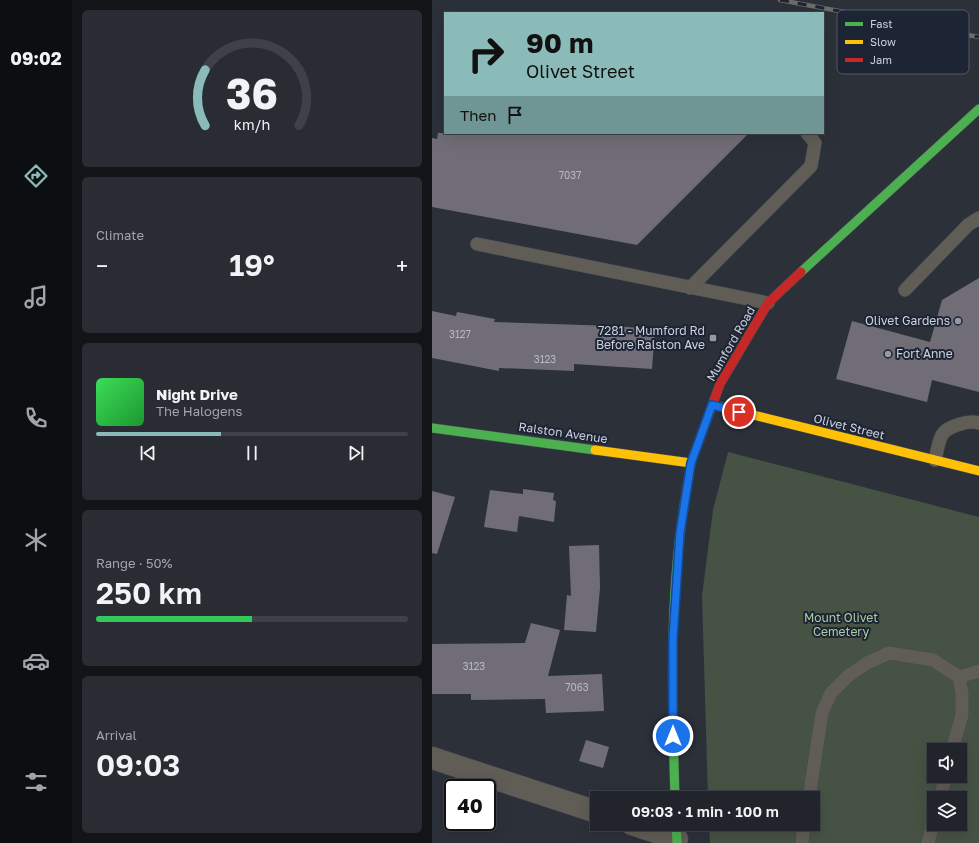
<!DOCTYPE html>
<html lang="en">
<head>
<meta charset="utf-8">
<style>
  :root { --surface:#21242b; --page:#292c33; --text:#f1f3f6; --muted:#a2a4a9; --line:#3e4147; --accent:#8bbbb9 }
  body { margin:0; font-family:"Golos Text",sans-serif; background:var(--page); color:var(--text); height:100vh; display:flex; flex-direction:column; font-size:15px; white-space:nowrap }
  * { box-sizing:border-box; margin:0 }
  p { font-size:13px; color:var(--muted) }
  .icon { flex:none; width:22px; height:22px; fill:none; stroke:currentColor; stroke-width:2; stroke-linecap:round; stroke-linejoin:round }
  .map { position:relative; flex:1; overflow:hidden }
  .drawer { display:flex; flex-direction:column; gap:10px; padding:10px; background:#121418; width:360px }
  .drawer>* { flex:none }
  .guide { position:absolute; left:12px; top:12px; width:380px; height:122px; border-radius:0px; box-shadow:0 4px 16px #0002,0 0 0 1px var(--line); background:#8bbbb9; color:#111; overflow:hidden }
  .buttons { position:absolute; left:495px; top:743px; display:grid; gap:8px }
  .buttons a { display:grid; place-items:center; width:40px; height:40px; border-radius:0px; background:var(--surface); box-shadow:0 4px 16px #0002,0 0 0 1px var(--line); font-size:20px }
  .speed { position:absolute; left:12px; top:779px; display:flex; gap:8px; font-size:20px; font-weight:700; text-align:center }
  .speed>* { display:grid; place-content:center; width:52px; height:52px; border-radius:50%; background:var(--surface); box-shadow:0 4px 16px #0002,0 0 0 1px var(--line); line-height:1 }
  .speed .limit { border:2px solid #111; border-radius:6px; background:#fff; color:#111 }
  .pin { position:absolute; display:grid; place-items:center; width:34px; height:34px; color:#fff; margin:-17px; border:2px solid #fff; border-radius:50%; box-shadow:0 1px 4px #0007 }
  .me { position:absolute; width:44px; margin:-22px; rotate:0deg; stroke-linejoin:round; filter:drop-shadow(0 0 3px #0008) }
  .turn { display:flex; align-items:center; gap:14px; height:84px; padding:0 16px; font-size:18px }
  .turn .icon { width:52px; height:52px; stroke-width:2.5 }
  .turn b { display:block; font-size:28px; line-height:34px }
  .then { display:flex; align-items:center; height:38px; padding:0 16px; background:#0003; gap:8px; font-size:15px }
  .big { font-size:30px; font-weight:600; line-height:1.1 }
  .drawer .card { flex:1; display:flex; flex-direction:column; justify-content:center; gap:6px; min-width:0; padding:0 14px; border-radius:6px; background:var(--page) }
  .drawer .dial { align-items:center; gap:0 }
  .dial svg { height:104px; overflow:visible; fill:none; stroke:var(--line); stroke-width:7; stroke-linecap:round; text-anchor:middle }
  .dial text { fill:var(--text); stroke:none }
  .song { display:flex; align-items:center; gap:12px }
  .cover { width:48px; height:48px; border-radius:6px; background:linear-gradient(135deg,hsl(130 70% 55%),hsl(130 70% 35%)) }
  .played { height:4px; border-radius:2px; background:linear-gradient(90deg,var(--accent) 40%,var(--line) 40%) }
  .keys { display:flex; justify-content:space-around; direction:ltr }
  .heat { display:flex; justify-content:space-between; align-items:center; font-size:22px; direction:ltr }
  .charge { height:6px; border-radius:3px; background:linear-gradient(90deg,#34c759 50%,var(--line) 0) }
  .trip { position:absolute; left:158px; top:791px; width:230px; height:40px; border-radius:0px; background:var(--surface); box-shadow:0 4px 16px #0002,0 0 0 1px var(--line); font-weight:600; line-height:40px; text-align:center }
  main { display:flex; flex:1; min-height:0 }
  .menu { display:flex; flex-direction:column; width:72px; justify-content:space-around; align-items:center; background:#0d0e11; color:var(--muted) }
  .menu .icon { width:28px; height:28px }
  .menu .on { color:var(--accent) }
  .menu b { font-size:18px; color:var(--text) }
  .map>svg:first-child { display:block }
  .green { fill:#465244; fill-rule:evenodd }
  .building { fill:#716d76 }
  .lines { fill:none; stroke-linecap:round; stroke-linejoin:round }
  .lane-casing { stroke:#474b52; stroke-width:14 }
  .street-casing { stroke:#474b52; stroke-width:23 }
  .fast-casing { stroke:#474b52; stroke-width:10 }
  .slow-casing { stroke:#474b52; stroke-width:10 }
  .jam-casing { stroke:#474b52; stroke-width:10 }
  .lane { stroke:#5f5d55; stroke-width:13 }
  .street { stroke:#5f5d55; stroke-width:22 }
  .fast { stroke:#4caf50; stroke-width:9 }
  .slow { stroke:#ffc107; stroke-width:9 }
  .jam { stroke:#c62828; stroke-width:9 }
  .rail-casing { stroke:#6c6c69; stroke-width:4.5 }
  .rail { stroke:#1d2434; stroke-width:3; stroke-dasharray:9; stroke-linecap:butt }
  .route-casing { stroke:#114b97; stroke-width:10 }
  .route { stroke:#1a73e8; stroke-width:7 }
  .poi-dot { fill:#9599a4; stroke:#1d2434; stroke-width:1.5 }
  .labels { text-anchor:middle; stroke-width:4; stroke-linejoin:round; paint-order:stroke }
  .number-label { font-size:10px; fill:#b6b9c3 }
  .poi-label { font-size:12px; fill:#cdd2dd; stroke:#1d2434; text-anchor:end }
  .street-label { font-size:12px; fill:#cdd2dd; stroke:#1d2434 }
  .park-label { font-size:12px; fill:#aacfa1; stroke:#1d2434 }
  .key { fill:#1d2434; stroke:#525867; stroke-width:1 }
  .key-label { font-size:11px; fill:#cdd2dd }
</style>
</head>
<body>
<main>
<nav class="menu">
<b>09:02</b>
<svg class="icon on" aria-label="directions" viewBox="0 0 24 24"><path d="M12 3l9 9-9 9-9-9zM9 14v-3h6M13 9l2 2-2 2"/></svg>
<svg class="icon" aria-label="music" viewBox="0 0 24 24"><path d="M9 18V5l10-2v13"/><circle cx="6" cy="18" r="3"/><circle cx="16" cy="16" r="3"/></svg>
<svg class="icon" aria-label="phone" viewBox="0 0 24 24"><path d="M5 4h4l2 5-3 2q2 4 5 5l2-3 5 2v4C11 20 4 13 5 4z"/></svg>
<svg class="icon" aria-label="climate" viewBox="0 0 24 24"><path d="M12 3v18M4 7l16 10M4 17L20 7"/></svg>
<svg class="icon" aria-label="car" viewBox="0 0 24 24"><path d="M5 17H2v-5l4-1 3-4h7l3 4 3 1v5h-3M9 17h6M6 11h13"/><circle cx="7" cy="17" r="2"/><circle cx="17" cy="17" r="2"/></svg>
<svg class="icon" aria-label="filters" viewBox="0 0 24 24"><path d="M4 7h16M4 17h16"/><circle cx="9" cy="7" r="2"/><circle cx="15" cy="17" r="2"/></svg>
</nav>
<section class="drawer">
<div class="card dial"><svg viewBox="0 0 100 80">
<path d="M14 69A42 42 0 1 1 86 69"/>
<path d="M14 69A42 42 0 0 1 14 26" stroke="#8bbbb9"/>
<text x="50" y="56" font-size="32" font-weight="700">36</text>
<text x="50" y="72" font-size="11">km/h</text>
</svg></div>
<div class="card"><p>Climate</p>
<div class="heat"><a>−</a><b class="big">19°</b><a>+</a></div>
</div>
<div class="card">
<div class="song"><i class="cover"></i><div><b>Night Drive</b><p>The Halogens</p></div></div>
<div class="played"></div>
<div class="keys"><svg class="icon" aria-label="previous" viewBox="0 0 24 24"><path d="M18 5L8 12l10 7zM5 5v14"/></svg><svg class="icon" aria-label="pause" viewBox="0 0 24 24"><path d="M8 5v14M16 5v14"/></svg><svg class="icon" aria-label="next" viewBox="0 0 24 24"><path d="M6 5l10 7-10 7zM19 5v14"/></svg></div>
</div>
<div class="card"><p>Range · 50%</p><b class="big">250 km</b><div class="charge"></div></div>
<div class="card"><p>Arrival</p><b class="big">09:03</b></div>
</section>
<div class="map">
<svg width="547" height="843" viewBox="0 0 547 843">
  <rect width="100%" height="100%" fill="#2c3039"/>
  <path class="green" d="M296 452 547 517V843H278L277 824H381V798H276L270 596 281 510ZM502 750H528V776H502ZM502 798H528V824H502Z"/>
  <g class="building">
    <path d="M6 133H317L205 245 0 207V138L5 139Z"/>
    <path d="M547 278V392L500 380 495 402 404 379 420 321 498 342 510 300Z"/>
    <path d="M0 311 24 316 25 312 63 319 62 322 181 326 223 329 220 369 142 364V371L67 368V371L0 358Z"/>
    <path d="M91 489 122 493 121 500 124 501 122 522 87 516 85 532 52 527 58 490 91 494Z"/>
    <path d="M0 491 23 497 5 554 0 553Z"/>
    <path d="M167 545 168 588 164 632 132 630 135 595 139 596 137 546Z"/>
    <path d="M99 623 128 630 116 676 170 674 172 711 114 713 113 699 39 700V694H0V644L93 643Z"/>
    <path d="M154 740 177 747 171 768 147 761Z"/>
  </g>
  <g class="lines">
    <g class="lane-casing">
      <g id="lane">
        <path d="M45 244 336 303"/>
        <path d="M258 288 379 166 383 143 375 133"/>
        <path d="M473 290 536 225 547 218"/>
        <path d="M503 460C505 453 506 442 510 435 515 426 537 420 547 423"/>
        <path d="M527 677 547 671"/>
        <path d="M377 798 390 713 399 693 416 676 435 663 457 653 501 660 527 677 530 693V715L520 750"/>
        <path d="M508 798 514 776"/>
        <path d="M370 843 372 824"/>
        <path d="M496 843 502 820"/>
      </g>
    </g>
    <g class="street-casing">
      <g id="street">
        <path d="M0 758 165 812"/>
        <path d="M200 824 245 839"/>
      </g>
    </g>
    <g class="fast-casing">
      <g id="fast">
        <path d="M369 272 547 109"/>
        <path d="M0 428 163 450"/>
        <path d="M243 798C240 702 237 601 252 506"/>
        <path d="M244 824 245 843"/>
      </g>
    </g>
    <g class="slow-casing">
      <g id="slow">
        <path d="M281 405 547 471"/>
        <path d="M163 450 259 463"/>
      </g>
    </g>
    <g class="jam-casing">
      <path id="jam" d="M252 506 259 463 288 384 336 303 369 272"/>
    </g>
    <use href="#lane" class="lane"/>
    <use href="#street" class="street"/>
    <use href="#fast" class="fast"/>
    <use href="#slow" class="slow"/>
    <use href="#jam" class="jam"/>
    <g class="rail-casing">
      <path id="rail" d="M348 0 547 37"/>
    </g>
    <use href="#rail" class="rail"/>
  </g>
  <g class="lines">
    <g class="route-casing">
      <path id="route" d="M241 736V639L248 533 259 463 280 405 307 412"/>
    </g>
    <use href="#route" class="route"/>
  </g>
  <g class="poi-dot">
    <circle cx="526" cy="321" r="4"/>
    <rect x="277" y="334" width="8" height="8" rx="2"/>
    <circle cx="456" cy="354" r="4"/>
  </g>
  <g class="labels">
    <g class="number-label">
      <text x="138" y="179">7037</text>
      <text x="28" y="338">3127</text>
      <text x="113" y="363">3123</text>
      <text x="42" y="670">3123</text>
      <text x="145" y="691">7063</text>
    </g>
    <g class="poi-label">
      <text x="518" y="325">Olivet Gardens</text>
      <text x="273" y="335">7281 - Mumford Rd<tspan x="273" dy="14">Before Ralston Ave</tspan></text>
      <text x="464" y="358" text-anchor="start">Fort Anne</text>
    </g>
    <g class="street-label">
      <text transform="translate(299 344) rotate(-60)" y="4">Mumford Road</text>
      <text transform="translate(417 427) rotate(14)" y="4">Olivet Street</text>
      <text transform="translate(131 433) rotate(8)" y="4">Ralston Avenue</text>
    </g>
    <g class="park-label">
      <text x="409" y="622">Mount Olivet<tspan x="409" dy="14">Cemetery</tspan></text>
    </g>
  </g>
  <rect x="405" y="10" width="132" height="64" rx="6" class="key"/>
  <rect x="413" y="22" width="18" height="4" fill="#4caf50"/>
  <rect x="413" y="40" width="18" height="4" fill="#ffc107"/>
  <rect x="413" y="58" width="18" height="4" fill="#c62828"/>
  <g class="key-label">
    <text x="438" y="28">Fast</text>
    <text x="438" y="46">Slow</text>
    <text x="438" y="64">Jam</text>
  </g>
</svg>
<div class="buttons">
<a><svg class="icon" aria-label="sound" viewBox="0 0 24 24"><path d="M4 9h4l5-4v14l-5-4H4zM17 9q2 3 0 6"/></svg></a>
<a><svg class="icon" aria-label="layers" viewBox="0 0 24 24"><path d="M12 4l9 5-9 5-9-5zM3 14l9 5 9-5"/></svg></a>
</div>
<div class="speed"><div class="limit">40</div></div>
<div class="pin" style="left:307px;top:412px;background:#d93025"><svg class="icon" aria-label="arrive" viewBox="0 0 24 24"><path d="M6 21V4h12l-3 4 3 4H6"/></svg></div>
<svg class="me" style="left:241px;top:736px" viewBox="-20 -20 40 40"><circle r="17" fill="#1a73e8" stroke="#fff" stroke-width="3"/><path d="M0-11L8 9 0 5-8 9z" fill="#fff"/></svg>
<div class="trip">09:03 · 1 min · 100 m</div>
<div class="guide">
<div class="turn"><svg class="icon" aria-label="right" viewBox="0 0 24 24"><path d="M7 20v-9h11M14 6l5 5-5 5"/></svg><div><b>90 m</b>Olivet Street</div></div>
<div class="then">Then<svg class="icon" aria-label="arrive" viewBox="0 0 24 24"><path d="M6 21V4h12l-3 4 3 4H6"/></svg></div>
</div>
</div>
</main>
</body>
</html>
